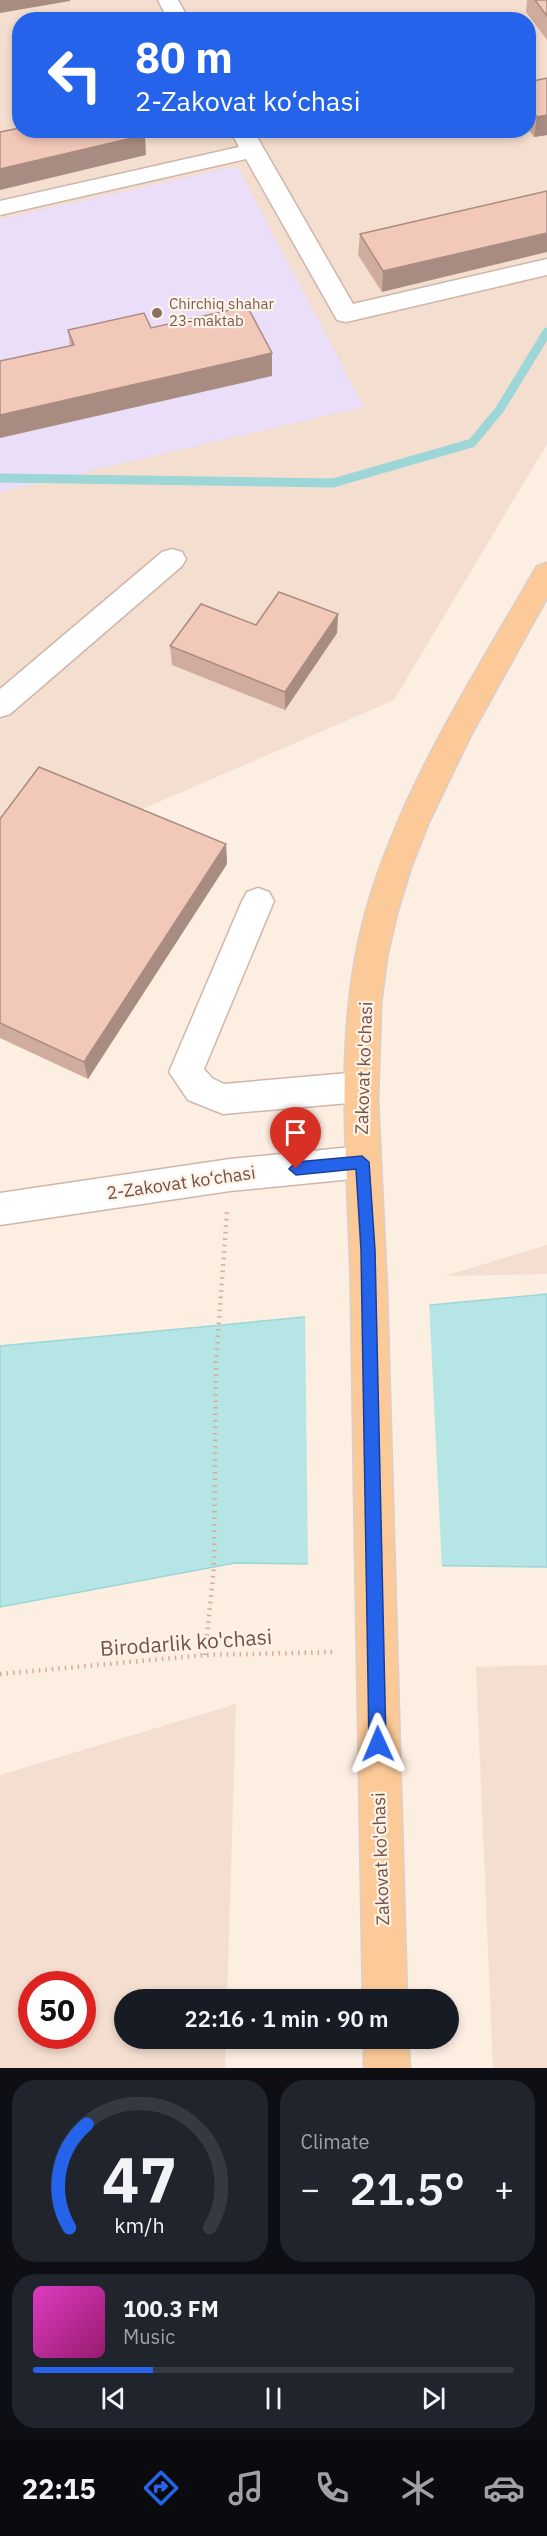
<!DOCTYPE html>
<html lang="en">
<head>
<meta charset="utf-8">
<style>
  :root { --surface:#171b24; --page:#20242c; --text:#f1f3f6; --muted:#9ea1a6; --line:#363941; --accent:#2563eb }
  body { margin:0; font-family:"IBM Plex Sans",sans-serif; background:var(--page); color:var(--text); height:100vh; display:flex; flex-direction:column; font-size:22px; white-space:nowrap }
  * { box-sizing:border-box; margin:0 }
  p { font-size:20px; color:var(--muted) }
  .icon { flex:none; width:33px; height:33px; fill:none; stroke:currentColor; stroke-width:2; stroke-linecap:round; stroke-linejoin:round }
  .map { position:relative; height:2068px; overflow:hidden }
  .sheet { display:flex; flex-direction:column; gap:12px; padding:12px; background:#0d0f14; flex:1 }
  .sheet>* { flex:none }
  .banner { position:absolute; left:12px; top:12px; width:524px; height:126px; border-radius:24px; box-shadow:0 3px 9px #0003; background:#2563eb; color:#fff; overflow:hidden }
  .speed { position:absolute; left:18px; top:1971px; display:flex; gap:12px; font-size:30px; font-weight:700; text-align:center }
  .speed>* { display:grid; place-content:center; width:78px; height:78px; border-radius:50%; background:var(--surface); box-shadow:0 3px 9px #0003; line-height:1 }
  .speed .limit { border:9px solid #d22; background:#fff; color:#111 }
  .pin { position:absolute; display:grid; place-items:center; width:51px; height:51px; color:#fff; margin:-62px -26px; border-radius:50% 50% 50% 0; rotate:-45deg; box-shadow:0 0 6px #0007 }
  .pin .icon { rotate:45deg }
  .me { position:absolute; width:66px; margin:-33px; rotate:359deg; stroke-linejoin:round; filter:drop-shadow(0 0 4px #0008) }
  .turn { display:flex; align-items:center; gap:21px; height:126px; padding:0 24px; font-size:27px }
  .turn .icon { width:78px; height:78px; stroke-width:2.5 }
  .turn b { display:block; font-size:42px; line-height:51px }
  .big { font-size:45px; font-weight:600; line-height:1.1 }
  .sheet .tile { flex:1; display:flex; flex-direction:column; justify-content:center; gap:9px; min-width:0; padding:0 21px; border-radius:24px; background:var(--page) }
  .sheet .dial { align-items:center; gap:0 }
  .dial svg { height:156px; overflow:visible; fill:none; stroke:var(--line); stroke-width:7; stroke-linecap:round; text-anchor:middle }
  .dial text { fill:var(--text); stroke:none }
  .song { display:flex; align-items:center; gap:18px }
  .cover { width:72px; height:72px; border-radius:9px; background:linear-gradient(135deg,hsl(310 70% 55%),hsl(320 70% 35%)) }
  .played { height:6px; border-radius:3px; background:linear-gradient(90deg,var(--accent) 25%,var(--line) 25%) }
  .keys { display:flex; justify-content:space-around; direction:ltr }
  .heat { display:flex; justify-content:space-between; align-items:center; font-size:33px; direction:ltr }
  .sheet .tiles { flex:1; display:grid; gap:12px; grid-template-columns:1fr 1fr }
  .tile:last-child { grid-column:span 2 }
  .trip { position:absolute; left:114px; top:1989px; width:345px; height:60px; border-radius:30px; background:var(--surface); box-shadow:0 3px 9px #0003; font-weight:600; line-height:60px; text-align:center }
  .tabs { display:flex; height:96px; justify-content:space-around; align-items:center; background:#090b0e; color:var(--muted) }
  .tabs .icon { width:42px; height:42px }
  .tabs .active { color:var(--accent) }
  .tabs b { font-size:27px; color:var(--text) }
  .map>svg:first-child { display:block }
  .residential { fill:#f4decf; fill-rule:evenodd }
  .education { fill:#ebdef8 }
  .water { fill:#b5e5e5; stroke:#9cd6d7; stroke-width:1.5 }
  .pier { fill:#fceee1 }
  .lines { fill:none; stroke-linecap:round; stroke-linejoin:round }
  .stream { stroke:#9cd6d7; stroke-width:9 }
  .minor-casing { stroke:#cfb6ab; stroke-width:3 }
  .major-casing { stroke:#d8cfcc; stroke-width:3 }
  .path { stroke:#d6ab9c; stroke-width:4.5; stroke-dasharray:1.5 5; stroke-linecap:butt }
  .minor { fill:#fff; fill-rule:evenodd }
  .major { fill:#fcca98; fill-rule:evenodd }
  .wall { fill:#d0ac9e }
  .shaded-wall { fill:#a98c81 }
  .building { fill:#f2c8b8; stroke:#a98c81; stroke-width:1.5 }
  .route { fill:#2563eb; stroke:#184099; stroke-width:1.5 }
  .education-dot { fill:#8d6e63; stroke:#fff2e7; stroke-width:2 }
  .labels { text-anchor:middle; stroke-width:4.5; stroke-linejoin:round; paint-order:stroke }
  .far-education-label { font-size:15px; fill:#785e54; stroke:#fff2e7; text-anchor:start }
  .street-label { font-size:18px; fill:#735248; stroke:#fff2e7 }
  .near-street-label { font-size:21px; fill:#735248; stroke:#fff2e7 }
</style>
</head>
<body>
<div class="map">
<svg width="547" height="2068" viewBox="0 0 547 2068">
  <rect width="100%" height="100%" fill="#fceee1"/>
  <g class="residential">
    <path d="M0 0H547V444L394 700 0 871ZM20 20H528V130H20Z"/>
    <path d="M547 1245V1274L445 1276Z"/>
    <path d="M547 1665V2068H493L476 1667Z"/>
    <path d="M236 1704 227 1999 124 2000V2038L226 2039 225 2068H0V1775ZM82 1984V2036H32V1984Z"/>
  </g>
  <path class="education" d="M237 166 364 407 0 492V219Z"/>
  <path class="water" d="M547 1294V1567L235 1563 0 1607V1346Z"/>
  <path class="pier" d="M429 1300 442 1569 308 1567 305 1313Z"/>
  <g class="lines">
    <path class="stream" d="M0 478 333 483 472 443 500 409 547 332"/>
    <g class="minor-casing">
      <g id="minor">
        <path d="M158 0H178L189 20H168Z"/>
        <path d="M230 130H253L353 304 547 259V275L346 322 337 320 246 159 0 215V201L239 147Z"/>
        <path d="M172 549 182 552 186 559 182 566 10 714 0 717V689L162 552Z"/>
        <path d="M258 888 269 892 274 901 204 1069 212 1078 224 1084 360 1072 372 1077 377 1087 372 1097 360 1102 223 1114 188 1100 169 1072 242 901 247 892Z"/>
        <path d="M362 1146 374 1151 379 1162 374 1173 362 1178 230 1191 0 1225V1193L230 1159Z"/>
      </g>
    </g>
    <g class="major-casing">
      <g id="major">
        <path d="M547 563V598L470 737 429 822 412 865 398 910 387 957 381 1004 378 1100 387 1291 407 2000H363C358 1765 355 1530 351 1295 349 1166 331 1036 366 911 401 787 474 676 537 566Z"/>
        <path d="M364 2038H408L410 2068H364Z"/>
      </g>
    </g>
    <g class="path">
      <path d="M205 1655 214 1566 216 1362 227 1212"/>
      <path d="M0 1674 205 1655 337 1652"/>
    </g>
    <use href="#minor" class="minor"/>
    <use href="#major" class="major"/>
  </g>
  <g class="wall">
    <path d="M527 0H547V40L526 12Z"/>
    <path d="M547 78V135L534 137 528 129V82Z"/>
    <path d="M547 191 382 292 358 255 360 234Z"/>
    <path d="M151 328 272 376 70 346 68 330Z"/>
    <path d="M338 614 337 633 285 710 172 665 170 646 256 625Z"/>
    <path d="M0 819 226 844 227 864 88 1079 0 1038Z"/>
  </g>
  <g class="shaded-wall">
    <path d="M0 0H70V1L0 13Z"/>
    <path d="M547 115V135L534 137 537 117Z"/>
    <path d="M145 135 146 155 0 190V169Z"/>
    <path d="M547 233V252L382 292 383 271Z"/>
    <path d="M272 353V376L0 438V415Z"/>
    <path d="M338 614 337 633 285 710V692Z"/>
    <path d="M226 844 227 864 88 1079 84 1062Z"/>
  </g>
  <g class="building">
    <path d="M535 0H547V16Z"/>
    <path d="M547 78V115L537 117 528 104V82Z"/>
    <path d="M20 128V130H142L145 135 0 169V132Z"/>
    <path d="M547 191V233L383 271 360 234Z"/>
    <path d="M247 306 272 353 0 415V361L74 345 68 330 144 313 151 328Z"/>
    <path d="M279 592 338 614 285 692 170 646 201 604 256 625Z"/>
    <path d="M39 767 226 844 84 1062 0 1023V819Z"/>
  </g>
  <path class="route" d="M362 1156 369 1162 375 1250 386 1744 384 1750 378 1753 372 1750 369 1744 361 1250 356 1169 296 1175 289 1169 296 1162Z"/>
  <circle class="education-dot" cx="157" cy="313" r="6"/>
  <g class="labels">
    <g class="far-education-label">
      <text x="169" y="309">Chirchiq shahar<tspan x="169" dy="17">23-maktab</tspan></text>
    </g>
    <g class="street-label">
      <text transform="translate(364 1068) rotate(-88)" y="6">Zakovat ko'chasi</text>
      <text transform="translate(181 1183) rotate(-8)" y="6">2-Zakovat ko‘chasi</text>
      <text transform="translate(381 1859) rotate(-92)" y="6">Zakovat ko'chasi</text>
    </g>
    <g class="near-street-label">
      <text transform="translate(186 1643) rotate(-4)" y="7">Birodarlik ko'chasi</text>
    </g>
  </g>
</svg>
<div class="speed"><div class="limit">50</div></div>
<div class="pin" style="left:296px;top:1169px;background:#d93025"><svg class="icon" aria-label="arrive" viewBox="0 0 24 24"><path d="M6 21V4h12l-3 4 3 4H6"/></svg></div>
<svg class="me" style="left:378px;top:1744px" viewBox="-20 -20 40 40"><path d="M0-17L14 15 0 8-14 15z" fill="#2563eb" stroke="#fff" stroke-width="4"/></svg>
<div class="trip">22:16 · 1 min · 90 m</div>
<div class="banner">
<div class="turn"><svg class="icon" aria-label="left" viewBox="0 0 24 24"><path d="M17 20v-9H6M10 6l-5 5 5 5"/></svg><div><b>80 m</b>2-Zakovat ko‘chasi</div></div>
</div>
</div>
<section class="sheet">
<div class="tiles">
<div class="tile dial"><svg viewBox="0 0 100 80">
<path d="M14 69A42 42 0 1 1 86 69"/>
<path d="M14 69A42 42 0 0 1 23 16" stroke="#2563eb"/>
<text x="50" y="56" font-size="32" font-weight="700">47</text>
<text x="50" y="72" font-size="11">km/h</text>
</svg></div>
<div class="tile"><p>Climate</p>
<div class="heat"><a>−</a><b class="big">21.5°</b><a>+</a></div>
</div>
<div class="tile">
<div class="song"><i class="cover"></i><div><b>100.3 FM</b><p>Music</p></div></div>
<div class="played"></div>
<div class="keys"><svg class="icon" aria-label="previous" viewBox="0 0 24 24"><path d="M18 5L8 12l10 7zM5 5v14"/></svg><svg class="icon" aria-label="pause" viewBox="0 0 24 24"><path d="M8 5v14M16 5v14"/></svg><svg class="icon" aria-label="next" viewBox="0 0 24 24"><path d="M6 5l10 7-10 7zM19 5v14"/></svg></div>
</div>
</div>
</section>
<nav class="tabs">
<b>22:15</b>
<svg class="icon active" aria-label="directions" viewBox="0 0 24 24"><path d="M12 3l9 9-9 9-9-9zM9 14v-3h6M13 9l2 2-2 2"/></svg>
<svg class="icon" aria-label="music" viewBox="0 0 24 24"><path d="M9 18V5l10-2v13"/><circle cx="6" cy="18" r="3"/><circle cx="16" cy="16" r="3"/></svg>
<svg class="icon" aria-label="phone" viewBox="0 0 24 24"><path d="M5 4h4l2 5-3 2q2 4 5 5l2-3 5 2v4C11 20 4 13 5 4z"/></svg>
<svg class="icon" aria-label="climate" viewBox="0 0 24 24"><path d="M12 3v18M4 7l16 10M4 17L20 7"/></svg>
<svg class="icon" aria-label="car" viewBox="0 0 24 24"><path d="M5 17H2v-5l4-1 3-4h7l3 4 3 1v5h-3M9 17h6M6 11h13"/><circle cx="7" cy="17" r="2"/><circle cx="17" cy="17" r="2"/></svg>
</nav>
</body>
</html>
